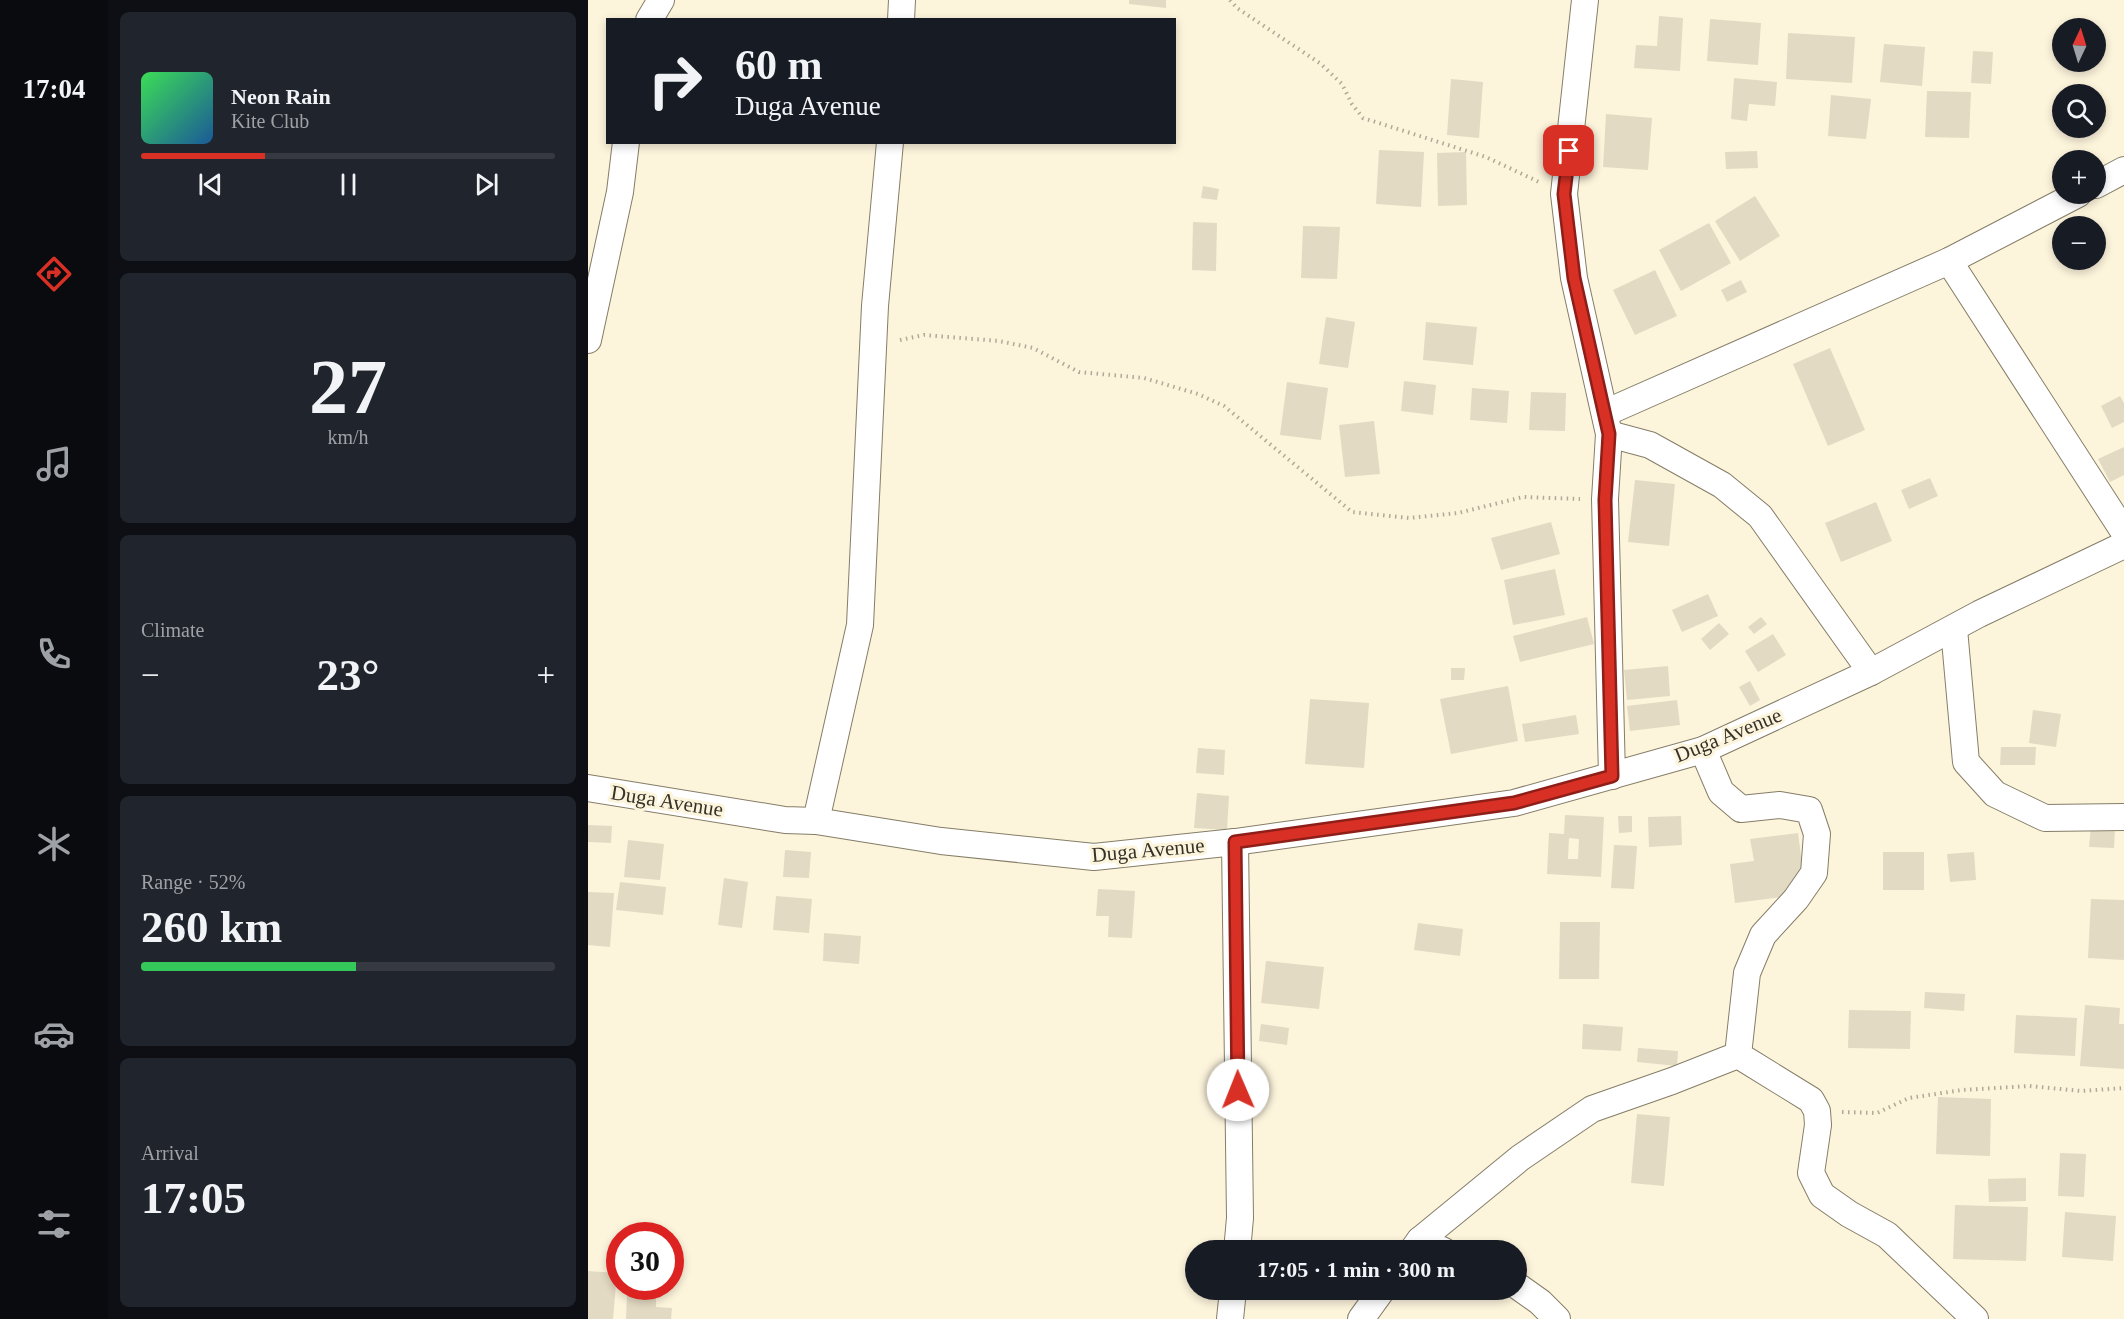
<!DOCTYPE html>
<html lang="en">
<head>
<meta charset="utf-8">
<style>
  :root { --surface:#171b24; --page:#20242c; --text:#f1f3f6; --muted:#9ea1a6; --line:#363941; --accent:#d93025 }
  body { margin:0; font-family:"Times New Roman",serif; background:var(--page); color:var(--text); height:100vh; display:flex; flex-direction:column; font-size:22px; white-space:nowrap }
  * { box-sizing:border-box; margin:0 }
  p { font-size:20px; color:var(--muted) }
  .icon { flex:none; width:33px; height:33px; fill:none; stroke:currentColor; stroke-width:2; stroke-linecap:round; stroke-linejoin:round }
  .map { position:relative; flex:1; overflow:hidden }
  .sheet { display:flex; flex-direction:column; gap:12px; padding:12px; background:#0d0f14; width:480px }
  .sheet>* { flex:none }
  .guide { position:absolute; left:18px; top:18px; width:570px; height:126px; border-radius:0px; box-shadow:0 3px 9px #0003; background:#171b24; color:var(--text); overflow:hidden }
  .needle { width:39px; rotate:4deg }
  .buttons { position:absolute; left:1464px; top:18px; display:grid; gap:12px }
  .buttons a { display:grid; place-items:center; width:54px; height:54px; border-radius:50%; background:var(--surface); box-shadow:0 3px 9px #0003; font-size:30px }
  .speed { position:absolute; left:18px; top:1222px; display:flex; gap:12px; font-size:30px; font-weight:700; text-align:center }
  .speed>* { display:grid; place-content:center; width:78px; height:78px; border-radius:50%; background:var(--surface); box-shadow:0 3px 9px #0003; line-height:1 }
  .speed .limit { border:9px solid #d22; background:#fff; color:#111 }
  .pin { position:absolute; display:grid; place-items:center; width:51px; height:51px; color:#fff; margin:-26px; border-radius:12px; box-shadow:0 3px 9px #0006 }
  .me { position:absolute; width:66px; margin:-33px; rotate:359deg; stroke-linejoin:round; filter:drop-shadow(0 0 4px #0008) }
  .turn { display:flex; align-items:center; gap:21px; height:126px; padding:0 30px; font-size:27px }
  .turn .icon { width:78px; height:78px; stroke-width:2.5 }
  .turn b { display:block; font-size:42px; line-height:51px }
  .big { font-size:45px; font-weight:700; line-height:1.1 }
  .sheet .tile { flex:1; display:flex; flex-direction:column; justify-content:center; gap:9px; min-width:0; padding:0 21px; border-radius:9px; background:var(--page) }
  .sheet .dial { align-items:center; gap:0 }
  .dial b { font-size:78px; line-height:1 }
  .song { display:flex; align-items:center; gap:18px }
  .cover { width:72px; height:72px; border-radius:9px; background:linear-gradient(135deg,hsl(130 70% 55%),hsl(210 70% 35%)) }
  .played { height:6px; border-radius:3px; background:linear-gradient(90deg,var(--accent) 30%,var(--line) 30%) }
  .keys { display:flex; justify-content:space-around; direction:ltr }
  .heat { display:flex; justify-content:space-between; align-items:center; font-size:33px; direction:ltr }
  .charge { height:9px; border-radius:4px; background:linear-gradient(90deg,#34c759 52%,var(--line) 0) }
  .trip { position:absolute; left:597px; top:1240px; width:342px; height:60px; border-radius:30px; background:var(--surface); box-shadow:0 3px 9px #0003; font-weight:700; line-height:60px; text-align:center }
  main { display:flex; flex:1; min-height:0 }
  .menu { display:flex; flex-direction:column; width:108px; justify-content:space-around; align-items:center; background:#090b0e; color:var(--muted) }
  .menu .icon { width:42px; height:42px }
  .menu .selected { color:var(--accent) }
  .menu b { font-size:27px; color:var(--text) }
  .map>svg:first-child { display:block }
  .building { fill:#e3dac3; fill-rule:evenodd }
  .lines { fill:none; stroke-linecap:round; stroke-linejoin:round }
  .street-casing { stroke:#857d67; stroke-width:28 }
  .path { stroke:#b0a997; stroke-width:4; stroke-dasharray:1.5 4.5; stroke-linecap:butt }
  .street { stroke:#fff; stroke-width:26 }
  .route-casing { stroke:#8d1f18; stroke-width:15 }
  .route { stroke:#d93025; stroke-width:10 }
  .labels { text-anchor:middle; stroke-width:6; stroke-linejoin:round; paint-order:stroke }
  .street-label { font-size:21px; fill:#363229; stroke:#fdf4dc }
</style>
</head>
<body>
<main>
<nav class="menu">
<b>17:04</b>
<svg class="icon selected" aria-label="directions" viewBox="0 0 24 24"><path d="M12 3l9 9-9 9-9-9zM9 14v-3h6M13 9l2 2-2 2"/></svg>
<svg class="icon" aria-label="music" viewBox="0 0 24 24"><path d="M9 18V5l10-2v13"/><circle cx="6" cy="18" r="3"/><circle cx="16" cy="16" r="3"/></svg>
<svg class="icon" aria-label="phone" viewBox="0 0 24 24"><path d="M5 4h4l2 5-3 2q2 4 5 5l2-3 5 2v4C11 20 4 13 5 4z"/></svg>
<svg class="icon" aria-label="climate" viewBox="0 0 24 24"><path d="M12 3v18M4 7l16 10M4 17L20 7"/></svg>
<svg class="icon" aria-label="car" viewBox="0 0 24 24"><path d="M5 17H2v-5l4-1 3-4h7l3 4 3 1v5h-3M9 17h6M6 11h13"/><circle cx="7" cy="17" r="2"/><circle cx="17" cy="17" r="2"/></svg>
<svg class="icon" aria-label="filters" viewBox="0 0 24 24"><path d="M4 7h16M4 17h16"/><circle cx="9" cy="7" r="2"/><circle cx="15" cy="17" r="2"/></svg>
</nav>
<section class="sheet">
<div class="tile">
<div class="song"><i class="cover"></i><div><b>Neon Rain</b><p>Kite Club</p></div></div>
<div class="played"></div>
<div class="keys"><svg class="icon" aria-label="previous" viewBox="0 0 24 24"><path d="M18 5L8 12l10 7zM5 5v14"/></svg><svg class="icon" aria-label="pause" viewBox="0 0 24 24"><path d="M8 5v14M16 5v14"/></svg><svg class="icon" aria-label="next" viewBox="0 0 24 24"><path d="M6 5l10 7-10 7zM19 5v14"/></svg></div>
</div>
<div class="tile dial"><b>27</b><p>km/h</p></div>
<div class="tile"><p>Climate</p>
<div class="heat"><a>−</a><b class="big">23°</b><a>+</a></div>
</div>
<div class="tile"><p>Range · 52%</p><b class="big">260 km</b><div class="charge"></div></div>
<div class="tile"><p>Arrival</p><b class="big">17:05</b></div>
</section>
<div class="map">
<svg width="1536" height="1319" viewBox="0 0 1536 1319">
  <rect width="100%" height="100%" fill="#fdf4dc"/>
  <g class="building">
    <path d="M541 0H578V8L541 4Z"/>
    <path d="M1071 16 1095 18 1092 71 1046 68 1048 45 1069 46Z"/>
    <path d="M1122 19 1173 23 1170 65 1119 61Z"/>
    <path d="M1200 33 1267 37 1264 83 1198 79Z"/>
    <path d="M1296 44 1337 47 1334 86 1292 82Z"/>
    <path d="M1385 51 1405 52 1403 84 1383 83Z"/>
    <path d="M1146 78 1189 82 1187 106 1161 104 1159 121 1143 119Z"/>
    <path d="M863 79 895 82 891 138 859 135Z"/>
    <path d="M1339 91 1383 92 1381 138 1337 137Z"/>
    <path d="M1243 95 1283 99 1278 139 1240 136Z"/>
    <path d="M1018 114 1064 118 1060 170 1015 167Z"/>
    <path d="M791 150 836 152 833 207 788 204Z"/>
    <path d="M1169 151 1170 168 1138 169 1137 152Z"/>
    <path d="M878 152 879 205 850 206 849 153Z"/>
    <path d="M615 186 631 189 629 200 613 198Z"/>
    <path d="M1167 196 1192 236 1152 261 1127 221Z"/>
    <path d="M605 222 629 223 628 271 604 270Z"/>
    <path d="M1121 223 1143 263 1093 291 1071 250Z"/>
    <path d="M715 226 752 227 749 279 713 278Z"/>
    <path d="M1067 270 1089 316 1047 335 1025 290Z"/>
    <path d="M1153 280 1159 292 1139 302 1133 290Z"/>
    <path d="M738 317 767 322 760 368 731 364Z"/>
    <path d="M838 322 889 327 885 365 835 360Z"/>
    <path d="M1242 348 1277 430 1240 446 1205 364Z"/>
    <path d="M816 381 848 385 845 415 813 411Z"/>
    <path d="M699 382 740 388 733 440 692 435Z"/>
    <path d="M884 388 921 391 919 423 882 420Z"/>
    <path d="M943 392 978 393 977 431 941 430Z"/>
    <path d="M1532 396 1536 403V422L1524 428 1513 406Z"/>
    <path d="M786 421 792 474 757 477 751 425Z"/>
    <path d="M1536 447V475L1522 482 1510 459Z"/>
    <path d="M1342 478 1350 496 1321 509 1313 490Z"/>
    <path d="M1047 480 1087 484 1081 546 1040 542Z"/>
    <path d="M1288 502 1304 541 1253 562 1237 523Z"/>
    <path d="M963 522 972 554 913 570 903 538Z"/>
    <path d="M967 569 977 615 925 625 916 580Z"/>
    <path d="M1120 594 1130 616 1094 632 1084 610Z"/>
    <path d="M999 617 1006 644 932 662 925 636Z"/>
    <path d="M1173 617 1179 624 1166 634 1160 627Z"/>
    <path d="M1131 623 1141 634 1122 650 1113 639Z"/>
    <path d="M1185 634 1198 655 1170 672 1157 651Z"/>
    <path d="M1080 666 1082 696 1039 700 1036 670Z"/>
    <path d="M863 668H877L876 680H863Z"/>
    <path d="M1162 681 1172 700 1162 706 1151 687Z"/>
    <path d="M920 686 930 741 863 754 852 699Z"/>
    <path d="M722 699 781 703 776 768 717 764Z"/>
    <path d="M1089 700 1092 725 1042 731 1039 706Z"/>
    <path d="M1445 710 1473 714 1468 747 1441 743Z"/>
    <path d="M988 715 991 734 937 742 934 724Z"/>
    <path d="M1413 747H1448L1447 765H1412Z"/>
    <path d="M610 748 637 750 636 775 608 773Z"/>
    <path d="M609 793 641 796 639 830 606 828Z"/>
    <path d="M977 815 1016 817 1013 877 959 874 961 833 976 834ZM981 838 991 839 990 859H980Z"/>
    <path d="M1030 816H1044V832L1031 833Z"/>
    <path d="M1093 816 1094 845 1061 847 1060 817Z"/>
    <path d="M0 825 24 826 23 843 0 842Z"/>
    <path d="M1503 826 1527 828 1526 848 1501 847Z"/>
    <path d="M1210 833 1218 894 1147 903 1142 864 1166 861 1162 839Z"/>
    <path d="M40 840 76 844 72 880 36 877Z"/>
    <path d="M1026 845 1049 846 1046 889 1023 888Z"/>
    <path d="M197 850 223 852 221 878 195 877Z"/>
    <rect x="1295" y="852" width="41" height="38"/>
    <path d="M1386 852 1388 880 1362 882 1359 854Z"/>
    <path d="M136 878 160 882 154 928 130 925Z"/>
    <path d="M32 882 78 887 75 915 28 910Z"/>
    <path d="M510 889 547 891 544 938 520 937 521 916H508Z"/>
    <path d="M0 892 26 893 22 947 0 945Z"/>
    <path d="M188 896 224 899 221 933 185 930Z"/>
    <path d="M1503 899 1536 900V960L1500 958Z"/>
    <path d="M972 922H1012L1011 979H971Z"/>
    <path d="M830 923 875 929 872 956 826 950Z"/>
    <path d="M236 933 273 936 271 964 235 961Z"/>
    <path d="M678 961 736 967 731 1009 673 1003Z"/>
    <path d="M1337 992 1377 994 1376 1011 1336 1008Z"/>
    <path d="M1497 1005 1532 1008 1531 1024H1536V1069L1492 1066Z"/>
    <path d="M1261 1010 1323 1011 1322 1049 1260 1048Z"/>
    <path d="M1428 1015 1489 1018 1487 1056 1426 1053Z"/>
    <path d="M673 1024 701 1028 699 1045 671 1041Z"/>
    <path d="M995 1024 1035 1027 1033 1051 994 1049Z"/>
    <path d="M1050 1048 1090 1051 1089 1066 1049 1062Z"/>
    <path d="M1350 1097 1403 1099 1402 1156 1348 1154Z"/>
    <path d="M1049 1114 1082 1117 1076 1186 1043 1183Z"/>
    <path d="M1472 1153 1498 1154 1496 1197 1470 1196Z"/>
    <path d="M1438 1178V1201L1401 1202 1400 1179Z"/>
    <path d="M1367 1205 1440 1207 1438 1261 1365 1259Z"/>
    <path d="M1477 1212 1528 1216 1525 1261 1474 1257Z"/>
    <path d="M0 1271 29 1273 25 1319H0Z"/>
    <path d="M39 1293 68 1295V1307L84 1308 83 1319H38Z"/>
  </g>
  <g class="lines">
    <g class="street-casing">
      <g id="street">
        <path d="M997 0 976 194 986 278 1021 434 1017 499 1024 776"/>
        <path d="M61 20 73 0"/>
        <path d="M313 20 314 0"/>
        <path d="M1508 185 1536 170"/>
        <path d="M1361 261 1536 532"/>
        <path d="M0 340 32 192 38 142"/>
        <path d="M1017 413 1361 261 1490 194"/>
        <path d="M1021 434 1062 445 1134 485 1172 516 1283 672"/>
        <path d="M1366 629 1378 762 1407 794 1457 818 1536 817"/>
        <path d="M1115 750 1133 792 1153 809 1192 805 1221 810 1229 834 1226 873 1208 899 1175 935 1159 973 1150 1055 1223 1100 1229 1111 1230 1125 1223 1173 1234 1195 1261 1214 1299 1235 1387 1319"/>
        <path d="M0 788 197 820 228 821 353 841 506 857 647 842 926 803 1115 750 1283 672 1391 614 1536 545"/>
        <path d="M228 821 272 625 287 306 302 142"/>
        <path d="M647 842 652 1218 649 1251"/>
        <path d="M832 1240 856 1251"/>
        <path d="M824 1251 832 1240 932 1158 1004 1109 1084 1081 1150 1055"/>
        <path d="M928 1285 952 1302 969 1319"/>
        <path d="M642 1319 645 1290"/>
        <path d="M773 1319 794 1290"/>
      </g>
    </g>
    <g class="path">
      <path d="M642 0 649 8 733 64 754 84 764 104 775 118 898 157 951 182"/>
      <path d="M312 340 336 335 411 341 445 348 491 372 556 378 610 394 636 406 764 512 821 518 870 513 935 497 992 499"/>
      <path d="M1254 1112 1289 1113 1321 1098 1374 1090 1441 1086 1493 1091 1536 1088"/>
    </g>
    <use href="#street" class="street"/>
  </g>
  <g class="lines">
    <g class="route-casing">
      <path id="route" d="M650 1090 647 842 926 803 1024 776 1017 500 1021 434 986 278 976 194 981 151"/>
    </g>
    <use href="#route" class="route"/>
  </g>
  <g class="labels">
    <g class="street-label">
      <text transform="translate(1140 735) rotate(-22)" y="7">Duga Avenue</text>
      <text transform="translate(79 801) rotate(9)" y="7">Duga Avenue</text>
      <text transform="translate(560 850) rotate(-5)" y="7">Duga Avenue</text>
    </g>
  </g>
</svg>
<div class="buttons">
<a><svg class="needle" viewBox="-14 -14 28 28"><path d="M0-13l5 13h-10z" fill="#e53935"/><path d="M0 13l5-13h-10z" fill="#9ea1a6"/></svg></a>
<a><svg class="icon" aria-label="search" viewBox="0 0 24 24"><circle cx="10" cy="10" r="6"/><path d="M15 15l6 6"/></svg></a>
<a>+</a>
<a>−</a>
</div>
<div class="speed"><div class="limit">30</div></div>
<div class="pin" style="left:981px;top:151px;background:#d93025"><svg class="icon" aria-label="arrive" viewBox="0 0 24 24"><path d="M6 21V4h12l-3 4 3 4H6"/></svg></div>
<svg class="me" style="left:650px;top:1090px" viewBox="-20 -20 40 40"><circle r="19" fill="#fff"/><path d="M0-13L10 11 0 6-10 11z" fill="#d93025"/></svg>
<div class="trip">17:05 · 1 min · 300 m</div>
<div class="guide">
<div class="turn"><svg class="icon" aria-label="right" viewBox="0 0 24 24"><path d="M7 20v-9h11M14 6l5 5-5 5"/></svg><div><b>60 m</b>Duga Avenue</div></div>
</div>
</div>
</main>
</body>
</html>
